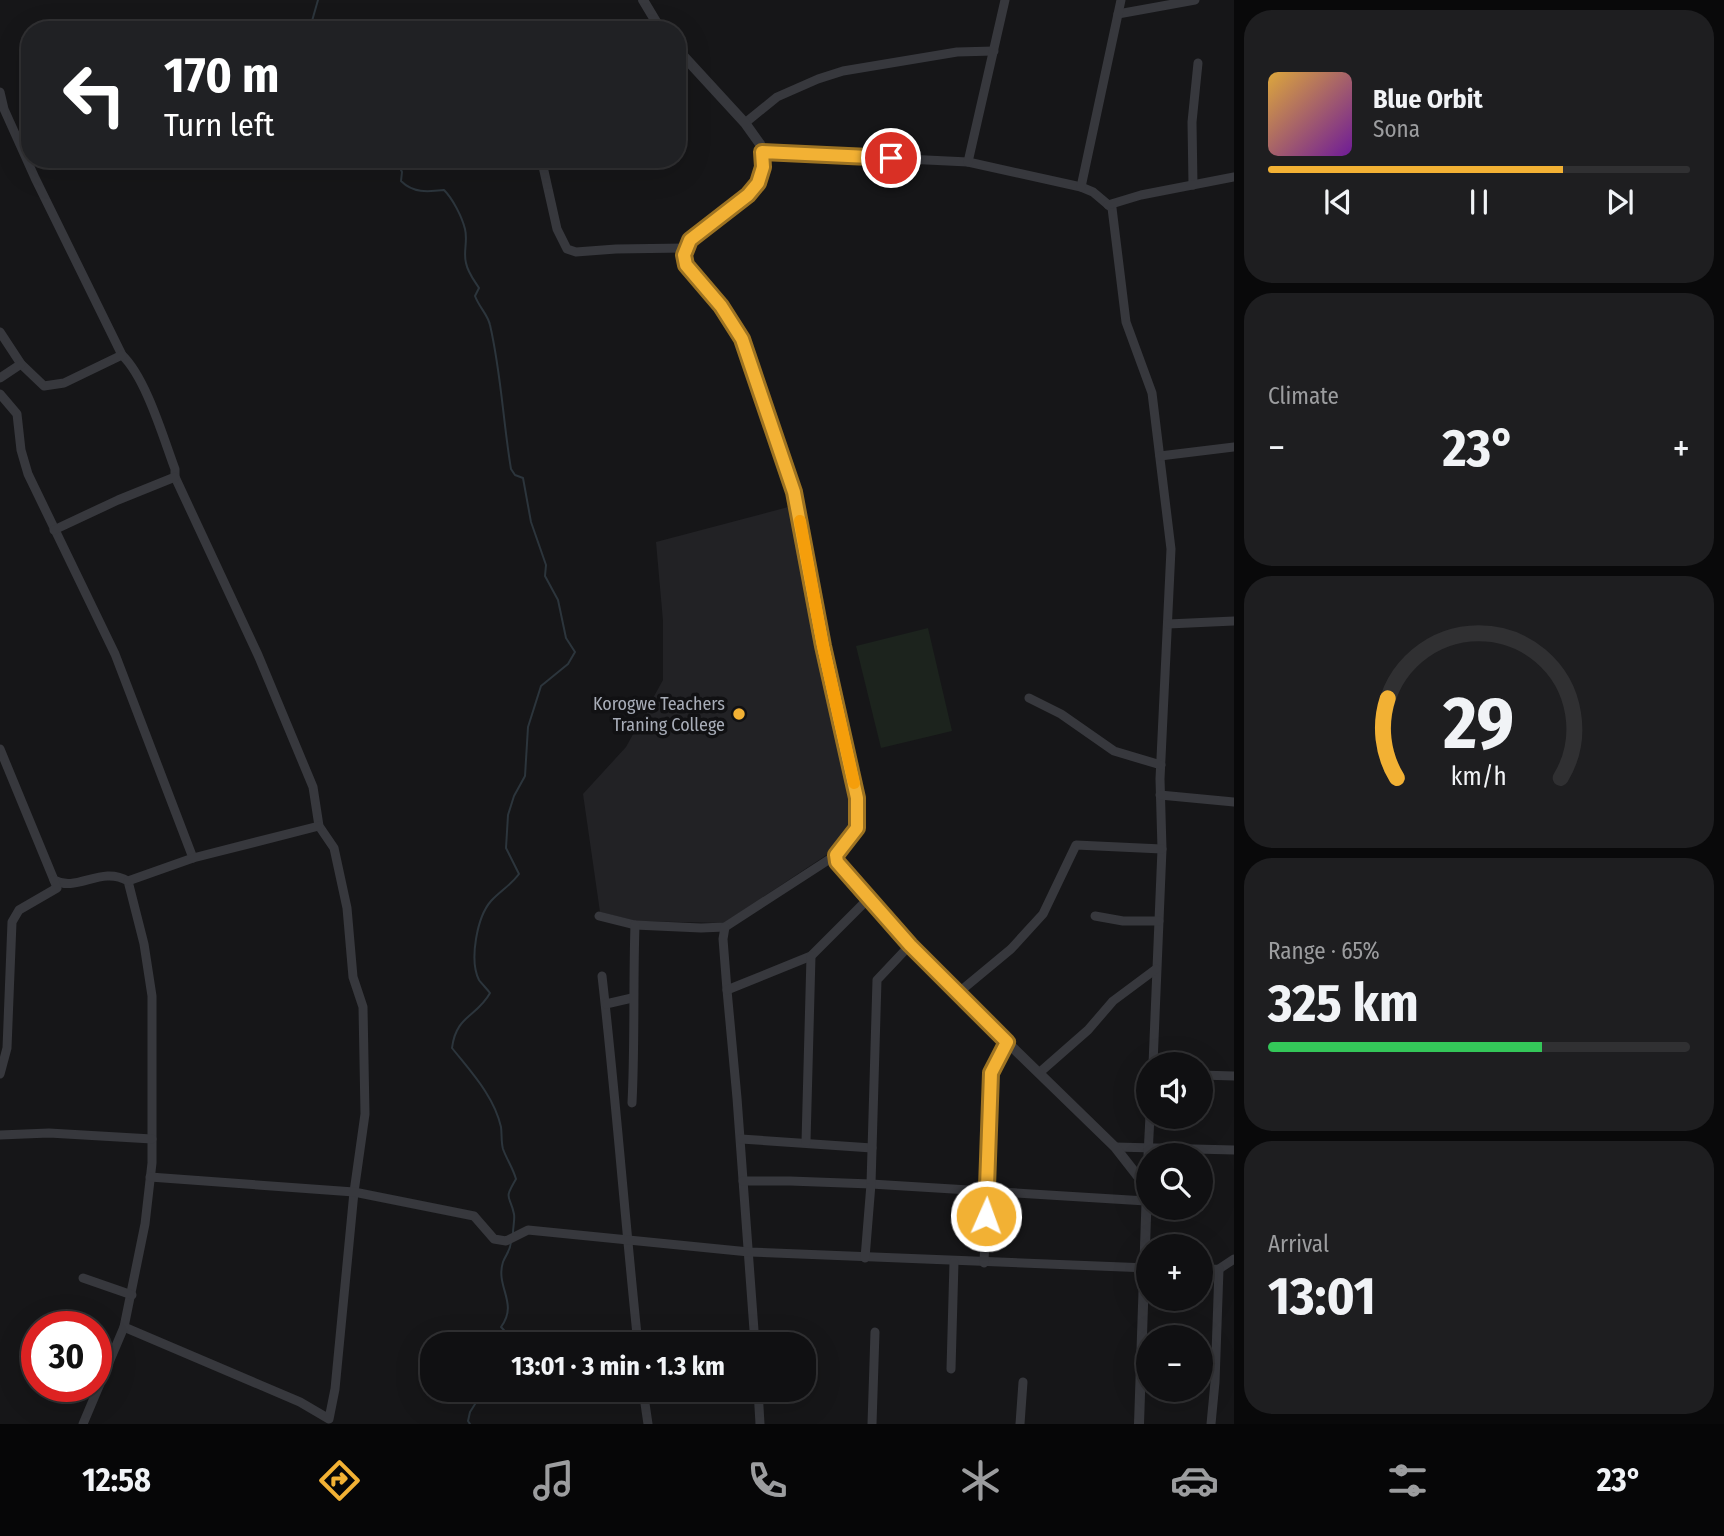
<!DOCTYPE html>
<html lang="en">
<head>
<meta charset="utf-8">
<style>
  :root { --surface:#101012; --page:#1e1e20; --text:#f1f3f6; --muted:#9c9d9f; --line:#303032; --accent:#f2b134 }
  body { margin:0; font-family:"Fira Sans Condensed",sans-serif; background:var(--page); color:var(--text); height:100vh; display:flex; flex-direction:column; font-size:26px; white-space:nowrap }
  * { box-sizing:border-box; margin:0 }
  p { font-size:23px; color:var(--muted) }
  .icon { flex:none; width:38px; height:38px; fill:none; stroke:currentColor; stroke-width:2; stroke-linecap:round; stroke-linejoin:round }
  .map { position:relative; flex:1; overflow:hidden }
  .sheet { display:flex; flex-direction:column; gap:10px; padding:10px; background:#09090a; width:490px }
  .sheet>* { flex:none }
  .banner { position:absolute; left:21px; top:21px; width:665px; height:147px; border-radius:28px; box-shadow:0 7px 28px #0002,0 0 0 2px var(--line); background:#202124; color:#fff; overflow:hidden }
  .buttons { position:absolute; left:1136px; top:1052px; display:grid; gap:14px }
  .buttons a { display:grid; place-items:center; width:77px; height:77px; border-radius:50%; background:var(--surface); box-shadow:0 7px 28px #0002,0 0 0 2px var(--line); font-size:35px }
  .speed { position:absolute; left:21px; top:1311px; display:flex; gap:14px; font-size:35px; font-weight:700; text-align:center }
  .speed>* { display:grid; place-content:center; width:91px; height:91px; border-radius:50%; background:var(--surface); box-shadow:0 7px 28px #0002,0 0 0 2px var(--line); line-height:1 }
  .speed .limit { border:10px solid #d22; background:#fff; color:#111 }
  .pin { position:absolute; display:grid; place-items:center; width:60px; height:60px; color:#fff; margin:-30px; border:4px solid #fff; border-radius:50%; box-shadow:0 2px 7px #0007 }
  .me { position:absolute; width:77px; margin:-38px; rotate:2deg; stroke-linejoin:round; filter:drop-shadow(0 0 5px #0008) }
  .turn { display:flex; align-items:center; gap:24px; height:147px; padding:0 28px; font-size:32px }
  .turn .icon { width:91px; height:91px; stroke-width:2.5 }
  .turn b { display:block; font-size:49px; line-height:60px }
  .big { font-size:52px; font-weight:700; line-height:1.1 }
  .sheet .card { flex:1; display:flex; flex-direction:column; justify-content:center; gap:10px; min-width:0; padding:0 24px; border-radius:28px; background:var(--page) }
  .sheet .dial { align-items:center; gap:0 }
  .dial svg { height:182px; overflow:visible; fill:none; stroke:var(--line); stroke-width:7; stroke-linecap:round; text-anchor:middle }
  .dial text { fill:var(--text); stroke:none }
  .song { display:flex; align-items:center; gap:21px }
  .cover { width:84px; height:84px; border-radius:10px; background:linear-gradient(135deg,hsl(40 70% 55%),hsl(280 70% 35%)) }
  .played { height:7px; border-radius:4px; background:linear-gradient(90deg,var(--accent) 70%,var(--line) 70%) }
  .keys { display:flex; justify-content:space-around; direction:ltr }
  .heat { display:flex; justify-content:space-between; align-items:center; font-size:38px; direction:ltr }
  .charge { height:10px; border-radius:5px; background:linear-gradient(90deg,#34c759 65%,var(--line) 0) }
  .trip { position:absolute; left:420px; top:1332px; width:396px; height:70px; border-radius:28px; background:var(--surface); box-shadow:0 7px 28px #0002,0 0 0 2px var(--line); font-weight:700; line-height:70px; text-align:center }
  .dock { display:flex; height:112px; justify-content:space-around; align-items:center; background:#060607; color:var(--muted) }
  .dock .icon { width:49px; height:49px }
  .dock .active { color:var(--accent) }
  .dock b { font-size:32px; color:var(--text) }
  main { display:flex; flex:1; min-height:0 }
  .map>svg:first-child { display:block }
  .built { fill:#222225 }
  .green { fill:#1c231d }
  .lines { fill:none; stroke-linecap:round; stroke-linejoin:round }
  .stream { stroke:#2c353c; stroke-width:2 }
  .minor { stroke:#37383d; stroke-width:9 }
  .tertiary { stroke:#37383d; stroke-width:10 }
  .route-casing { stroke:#9d7322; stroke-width:18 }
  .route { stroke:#f2b134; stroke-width:12 }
  .slow { stroke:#f59e0b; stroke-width:12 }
  .poi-dot { fill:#f2b134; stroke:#111113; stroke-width:2.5 }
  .labels { text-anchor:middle; stroke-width:7; stroke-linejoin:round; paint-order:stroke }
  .poi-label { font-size:18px; fill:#a8adb8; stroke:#111113; text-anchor:end }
</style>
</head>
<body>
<main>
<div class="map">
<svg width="1234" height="1424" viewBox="0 0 1234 1424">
  <rect width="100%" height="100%" fill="#161618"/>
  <path class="built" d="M792 506 852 798 853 827 831 852 724 923 636 921 600 912 583 794 626 747 663 680V621L656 542Z"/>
  <path class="green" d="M928 628 952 731 881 748 856 646Z"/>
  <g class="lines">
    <g class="stream">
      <path d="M317 30 312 21 318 0"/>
      <path d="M396 159 402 172 401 181C413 193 427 192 444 190 453 199 462 217 465 229 468 241 463 252 466 263 468 273 474 280 479 288L475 296C479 307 488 315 490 325 501 372 503 421 511 469L515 475 523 478 531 522 546 565 545 576 558 600 566 638 575 652 568 664 541 686 528 727 525 776 514 796 508 815 506 848 519 874C510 886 500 891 491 901 477 917 469 960 479 980 482 984 487 989 490 993 477 1017 456 1015 452 1048 471 1072 494 1096 501 1127 502 1134 501 1142 503 1149 507 1160 513 1168 516 1179 503 1201 510 1194 514 1214 515 1219 513 1227 513 1233"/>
      <path d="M511 1242C510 1252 506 1254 503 1262 495 1287 519 1303 501 1327L517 1344"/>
      <path d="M470 1424 468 1421 470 1412 484 1390"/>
    </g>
    <g class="minor">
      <path d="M1118 14 1195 0"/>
      <path d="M0 92 4 109 35 178 122 355C146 378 163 437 175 469V477L258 655 313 787 319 826 334 848 347 908 353 977 363 1007 365 1114 354 1192 335 1389 329 1419 300 1402 124 1327"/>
      <path d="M745 123 777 97 818 79 843 71 957 52 994 51"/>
      <path d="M762 152 968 162 1081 187 1093 192 1112 208 1126 322 1152 393 1171 549 1160 779 1162 849 1153 1064"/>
      <path d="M542 162 557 229 567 249 576 252 616 249 685 248"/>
      <path d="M968 162 1005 0"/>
      <path d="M1193 185 1192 122 1198 63"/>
      <path d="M1081 187 1121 0"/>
      <path d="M1108 205 1141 195 1234 177"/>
      <path d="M0 332 21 364 44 386 64 383 122 355"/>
      <path d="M0 378 21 364"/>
      <path d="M0 394 17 414 21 450 28 474 115 654 193 858"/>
      <path d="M1160 456 1234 447"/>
      <path d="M54 530 118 500 175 477"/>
      <path d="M1168 624 1234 621"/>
      <path d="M1029 698 1061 714 1114 751 1161 765"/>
      <path d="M0 749 54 880C77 893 101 865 128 881L144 944 152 996V1163L145 1224 124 1327 83 1424"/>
      <path d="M1160 795 1234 802"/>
      <path d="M128 881 193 858 319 826"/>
      <path d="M599 916 635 925 701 928 725 927 836 855"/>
      <path d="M1095 916 1123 921H1159"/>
      <path d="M725 927 723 939 727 990 737 1098 755 1344"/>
      <path d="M602 976C616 1098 625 1221 638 1344"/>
      <path d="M727 990 811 956 868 899"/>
      <path d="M958 993 1011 949 1043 914 1076 845 1162 849"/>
      <path d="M606 1004 632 998"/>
      <path d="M1039 1073 1088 1030 1113 1001 1156 969"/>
      <path d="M0 1074 7 1048 12 922 19 910 57 888 54 880"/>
      <path d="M1200 1075 1234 1076"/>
      <path d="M632 1103C635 1043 633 984 635 925"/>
      <path d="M0 1135 49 1133 152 1139"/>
      <path d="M741 1139 872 1148"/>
      <path d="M806 1142 811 956"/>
      <path d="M1115 1147 1234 1150"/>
      <path d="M1148 1155 1150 1116"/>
      <path d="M150 1177 354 1192 474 1216 494 1239 506 1241 528 1230 749 1252 1148 1268"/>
      <path d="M743 1181H790L871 1184 1146 1201"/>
      <path d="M1147 1188 1148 1162"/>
      <path d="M865 1258 871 1184 877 980 910 945"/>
      <path d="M984 1263 991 1073 1007 1042"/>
      <path d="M1200 1270 1219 1269 1234 1259"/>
      <path d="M83 1278 132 1295"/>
      <path d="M951 1369 954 1262"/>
      <path d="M643 1390 648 1424"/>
      <path d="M758 1390 760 1424"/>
      <path d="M872 1424 875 1332"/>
      <path d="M1020 1424 1023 1382"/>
      <path d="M1211 1424 1215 1382 1219 1269"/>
    </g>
    <g class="tertiary">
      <path d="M643 0 661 30"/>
      <path d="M677 49 745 123 760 144 762 152 763 167 758 183 748 195 690 240 684 255 686 265 721 306 742 339 794 492 823 646 857 798V828L836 855 837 862 910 945 1007 1042 1115 1147 1147 1188 1139 1424"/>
    </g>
  </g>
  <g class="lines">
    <g class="route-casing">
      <path id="route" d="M891 158 762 152 763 167 758 183 748 195 690 240 684 255 686 265 721 306 742 339 794 492 823 646 857 798V828L836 855 837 862 910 945 1007 1042 991 1073 986 1216"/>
    </g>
    <use href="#route" class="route"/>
    <path class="slow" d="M800 521 823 646 854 783"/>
  </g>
  <circle class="poi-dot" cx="739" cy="714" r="7"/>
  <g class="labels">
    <g class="poi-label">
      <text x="725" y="710">Korogwe Teachers<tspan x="725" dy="21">Traning College</tspan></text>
    </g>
  </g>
</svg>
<div class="buttons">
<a><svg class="icon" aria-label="sound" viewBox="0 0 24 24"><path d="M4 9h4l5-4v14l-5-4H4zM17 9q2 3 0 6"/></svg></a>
<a><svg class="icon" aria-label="search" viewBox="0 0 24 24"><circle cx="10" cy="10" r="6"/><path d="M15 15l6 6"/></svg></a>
<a>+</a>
<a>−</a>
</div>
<div class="speed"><div class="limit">30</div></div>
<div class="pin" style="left:891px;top:158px;background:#d93025"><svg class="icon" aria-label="arrive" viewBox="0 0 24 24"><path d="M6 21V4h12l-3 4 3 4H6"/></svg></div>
<svg class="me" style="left:986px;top:1216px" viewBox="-20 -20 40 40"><circle r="17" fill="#f2b134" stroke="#fff" stroke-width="3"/><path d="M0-11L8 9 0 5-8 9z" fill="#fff"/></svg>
<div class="trip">13:01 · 3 min · 1.3 km</div>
<div class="banner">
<div class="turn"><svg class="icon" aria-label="left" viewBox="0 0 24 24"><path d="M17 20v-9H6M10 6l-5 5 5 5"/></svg><div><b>170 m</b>Turn left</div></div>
</div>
</div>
<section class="sheet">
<div class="card">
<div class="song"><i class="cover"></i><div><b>Blue Orbit</b><p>Sona</p></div></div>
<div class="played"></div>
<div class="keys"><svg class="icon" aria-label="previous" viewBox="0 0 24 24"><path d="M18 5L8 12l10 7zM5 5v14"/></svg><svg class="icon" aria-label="pause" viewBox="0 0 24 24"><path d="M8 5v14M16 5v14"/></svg><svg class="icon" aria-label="next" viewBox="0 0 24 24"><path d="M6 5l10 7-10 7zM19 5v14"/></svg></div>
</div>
<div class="card"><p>Climate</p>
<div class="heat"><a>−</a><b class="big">23°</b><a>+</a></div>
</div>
<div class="card dial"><svg viewBox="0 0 100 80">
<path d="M14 69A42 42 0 1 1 86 69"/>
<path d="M14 69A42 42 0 0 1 10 34" stroke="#f2b134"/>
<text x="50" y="56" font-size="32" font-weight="700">29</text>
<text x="50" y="72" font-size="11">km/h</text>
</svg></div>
<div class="card"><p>Range · 65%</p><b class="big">325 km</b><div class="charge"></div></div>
<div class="card"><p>Arrival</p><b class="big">13:01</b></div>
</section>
</main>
<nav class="dock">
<b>12:58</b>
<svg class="icon active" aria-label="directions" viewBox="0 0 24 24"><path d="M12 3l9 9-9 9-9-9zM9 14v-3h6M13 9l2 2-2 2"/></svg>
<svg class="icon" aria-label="music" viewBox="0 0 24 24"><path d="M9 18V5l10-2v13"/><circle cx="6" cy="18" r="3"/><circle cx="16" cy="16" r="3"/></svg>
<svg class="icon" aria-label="phone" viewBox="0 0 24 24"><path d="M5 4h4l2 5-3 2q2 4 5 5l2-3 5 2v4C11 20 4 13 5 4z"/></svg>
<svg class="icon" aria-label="climate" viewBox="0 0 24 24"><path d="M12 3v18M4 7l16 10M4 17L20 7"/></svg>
<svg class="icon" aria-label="car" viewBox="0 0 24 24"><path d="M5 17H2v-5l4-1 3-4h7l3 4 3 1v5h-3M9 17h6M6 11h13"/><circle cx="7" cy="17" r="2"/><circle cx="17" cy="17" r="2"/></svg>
<svg class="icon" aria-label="filters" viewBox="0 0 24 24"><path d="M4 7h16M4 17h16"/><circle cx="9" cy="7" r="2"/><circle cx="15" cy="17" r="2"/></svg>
<b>23°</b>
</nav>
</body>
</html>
